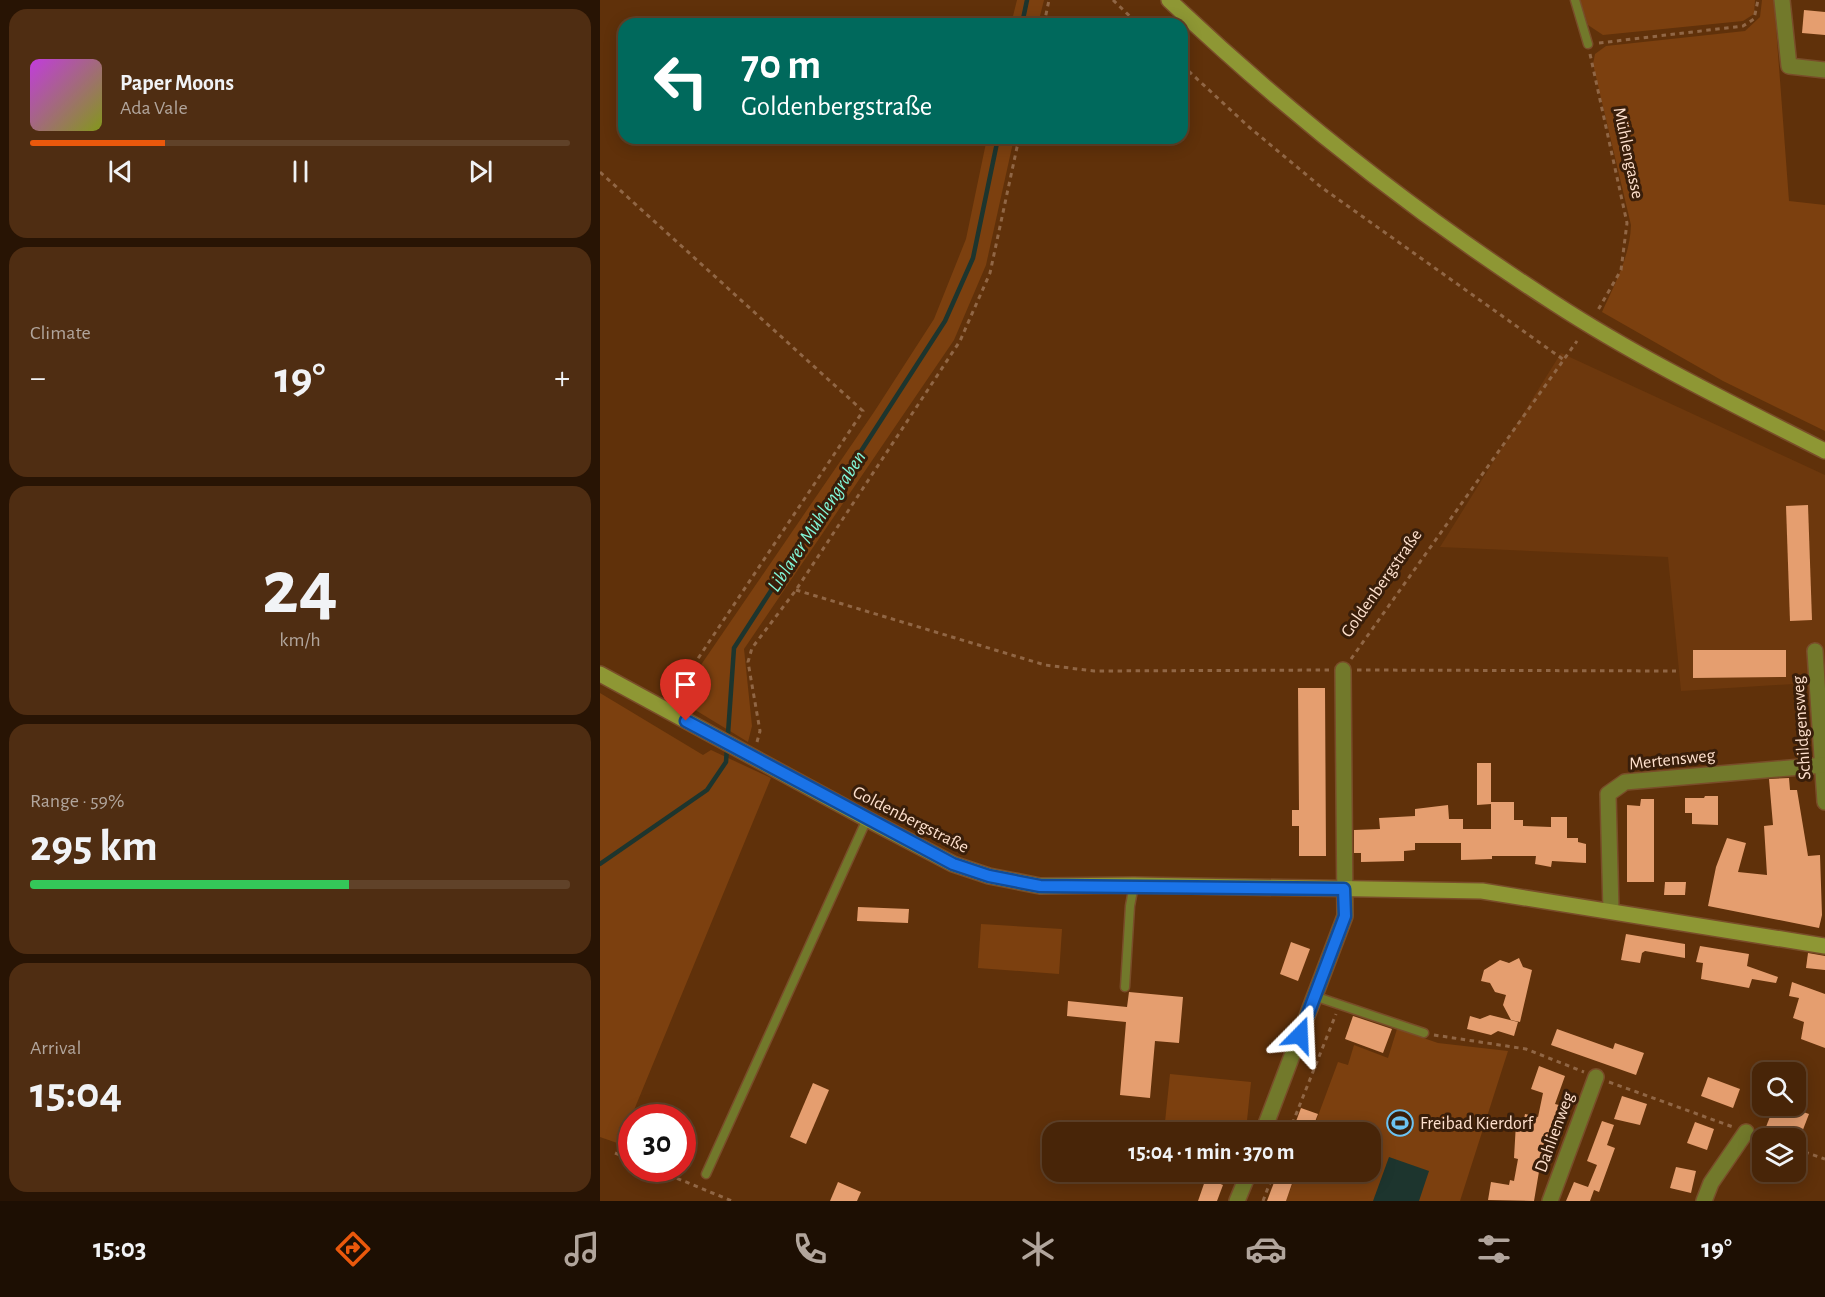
<!DOCTYPE html>
<html lang="en">
<head>
<meta charset="utf-8">
<style>
  :root { --surface:#482508; --page:#4f2d12; --text:#f1f3f6; --muted:#b1a59c; --line:#604229; --accent:#ea580c }
  body { margin:0; font-family:"Alegreya Sans",sans-serif; background:var(--page); color:var(--text); height:100vh; display:flex; flex-direction:column; font-size:22px; white-space:nowrap }
  * { box-sizing:border-box; margin:0 }
  p { font-size:20px; color:var(--muted) }
  .icon { flex:none; width:33px; height:33px; fill:none; stroke:currentColor; stroke-width:2; stroke-linecap:round; stroke-linejoin:round }
  .map { position:relative; flex:1; overflow:hidden }
  .panel { display:flex; flex-direction:column; gap:9px; padding:9px; background:#281404; width:600px }
  .panel>* { flex:none }
  .guide { position:absolute; left:18px; top:18px; width:570px; height:126px; border-radius:18px; box-shadow:0 3px 15px #0003,0 0 0 2px var(--line); background:#00695c; color:#fff; overflow:hidden }
  .tools { position:absolute; left:1152px; top:1062px; display:grid; gap:12px }
  .tools a { display:grid; place-items:center; width:54px; height:54px; border-radius:12px; background:var(--surface); box-shadow:0 3px 15px #0003,0 0 0 2px var(--line); font-size:30px }
  .speed { position:absolute; left:18px; top:1104px; display:flex; gap:12px; font-size:30px; font-weight:700; text-align:center }
  .speed>* { display:grid; place-content:center; width:78px; height:78px; border-radius:50%; background:var(--surface); box-shadow:0 3px 15px #0003,0 0 0 2px var(--line); line-height:1 }
  .speed .limit { border:9px solid #d22; background:#fff; color:#111 }
  .pin { position:absolute; display:grid; place-items:center; width:51px; height:51px; color:#fff; margin:-62px -26px; border-radius:50% 50% 50% 0; rotate:-45deg; box-shadow:0 0 6px #0007 }
  .pin .icon { rotate:45deg }
  .me { position:absolute; width:66px; margin:-33px; rotate:21deg; stroke-linejoin:round; filter:drop-shadow(0 0 4px #0008) }
  .turn { display:flex; align-items:center; gap:21px; height:126px; padding:0 24px; font-size:27px }
  .turn .icon { width:78px; height:78px; stroke-width:2.5 }
  .turn b { display:block; font-size:42px; line-height:51px }
  .big { font-size:45px; font-weight:700; line-height:1.1 }
  .panel .widget { flex:1; display:flex; flex-direction:column; justify-content:center; gap:9px; min-width:0; padding:0 21px; border-radius:18px; background:var(--page) }
  .panel .dial { align-items:center; gap:0 }
  .dial b { font-size:78px; line-height:1 }
  .song { display:flex; align-items:center; gap:18px }
  .cover { width:72px; height:72px; border-radius:9px; background:linear-gradient(135deg,hsl(290 70% 55%),hsl(70 70% 35%)) }
  .played { height:6px; border-radius:3px; background:linear-gradient(90deg,var(--accent) 25%,var(--line) 25%) }
  .keys { display:flex; justify-content:space-around; direction:ltr }
  .heat { display:flex; justify-content:space-between; align-items:center; font-size:33px; direction:ltr }
  .charge { height:9px; border-radius:4px; background:linear-gradient(90deg,#34c759 59%,var(--line) 0) }
  .trip { position:absolute; left:442px; top:1122px; width:339px; height:60px; border-radius:18px; background:var(--surface); box-shadow:0 3px 15px #0003,0 0 0 2px var(--line); font-weight:700; line-height:60px; text-align:center }
  .tabs { display:flex; height:96px; justify-content:space-around; align-items:center; background:#1d0f03; color:var(--muted) }
  .tabs .icon { width:42px; height:42px }
  .tabs .current { color:var(--accent) }
  .tabs b { font-size:27px; color:var(--text) }
  main { display:flex; flex:1; min-height:0 }
  .map>svg:first-child { display:block }
  .built { fill:#6d380d }
  .green { fill:#7c400f }
  .water { fill:#1d352e }
  .lines { fill:none; stroke-linecap:round; stroke-linejoin:round }
  .stream { stroke:#1d352e; stroke-width:4.5 }
  .building { fill:#e59e6f }
  .lane-casing { stroke:#794d29; stroke-width:11 }
  .street-casing { stroke:#794d29; stroke-width:18 }
  .secondary-casing { stroke:#794d29; stroke-width:18 }
  .path { stroke:#906645; stroke-width:3; stroke-dasharray:4.5 4.5; stroke-linecap:butt }
  .lane { stroke:#72792b; stroke-width:8 }
  .street { stroke:#72792b; stroke-width:15 }
  .secondary { stroke:#8e9734; stroke-width:15 }
  .route-casing { stroke:#114b97; stroke-width:15 }
  .route { stroke:#1a73e8; stroke-width:10 }
  .labels { text-anchor:middle; stroke-width:6; stroke-linejoin:round; paint-order:stroke }
  .street-label { font-size:18px; fill:#fee0cd; stroke:#391e0a }
  .poi-label { font-size:18px; fill:#fee0cd; stroke:#391e0a; text-anchor:start }
  .water-label { font-size:20px; font-style:italic; fill:#82f8d9; stroke:#391e0a }
</style>
</head>
<body>
<main>
<section class="panel">
<div class="widget">
<div class="song"><i class="cover"></i><div><b>Paper Moons</b><p>Ada Vale</p></div></div>
<div class="played"></div>
<div class="keys"><svg class="icon" aria-label="previous" viewBox="0 0 24 24"><path d="M18 5L8 12l10 7zM5 5v14"/></svg><svg class="icon" aria-label="pause" viewBox="0 0 24 24"><path d="M8 5v14M16 5v14"/></svg><svg class="icon" aria-label="next" viewBox="0 0 24 24"><path d="M6 5l10 7-10 7zM19 5v14"/></svg></div>
</div>
<div class="widget"><p>Climate</p>
<div class="heat"><a>−</a><b class="big">19°</b><a>+</a></div>
</div>
<div class="widget dial"><b>24</b><p>km/h</p></div>
<div class="widget"><p>Range · 59%</p><b class="big">295 km</b><div class="charge"></div></div>
<div class="widget"><p>Arrival</p><b class="big">15:04</b></div>
</section>
<div class="map">
<svg width="1225" height="1201" viewBox="0 0 1225 1201">
  <rect width="100%" height="100%" fill="#60310a"/>
  <path class="built" d="M961 353 1225 475V682L1081 691 1068 557 840 547Z"/>
  <g class="green">
    <path d="M417 0H444L438 24H411Z"/>
    <path d="M980 0H1155L1154 14 1143 21 1003 35 988 25Z"/>
    <path d="M1162 0H1174L1189 201 1225 205V431L1123 381 1002 312C1015 284 1030 256 1031 225L993 64 995 54 1006 46 1145 31 1160 17Z"/>
    <path d="M387 138H414L386 265 354 340 144 649 152 726 148 742 87 705 92 678 274 412 334 319 366 239Z"/>
    <path d="M0 693 103 755 111 750 171 778 20 1144 0 1137Z"/>
    <path d="M381 924 462 929 459 974 378 968Z"/>
    <path d="M797 1029 838 1043 908 1051 860 1201H686L697 1172H771V1132H712L738 1062 748 1065 754 1045 788 1058Z"/>
    <path d="M570 1074 651 1082 646 1130 565 1122Z"/>
  </g>
  <path class="water" d="M789 1157 829 1171 819 1201H773Z"/>
  <g class="lines">
    <g class="stream">
      <path d="M422 24 427 0"/>
      <path d="M0 864 107 790 126 762 134 648 345 321 373 258 398 138"/>
    </g>
  </g>
  <g class="building">
    <path d="M1204 10 1225 12V35L1202 33Z"/>
    <path d="M1208 505 1212 620 1190 621 1186 506Z"/>
    <path d="M1093 650H1186V677L1093 678Z"/>
    <path d="M698 688H725L726 856H699V826H692V810H699Z"/>
    <path d="M877 763H891V802H914V820H923V826L951 827V817H967V838H978V842L986 844V863L952 861 951 867 935 864 936 856H892V859L861 860V843H815V850L804 851V861L761 862V853H754V830L780 829 779 818 815 816V809L848 805 849 819H863V829H891V804L877 805Z"/>
    <path d="M1189 778 1190 790H1197L1208 856 1220 855 1222 915 1219 928 1108 906 1116 867 1127 838 1146 843 1138 872 1167 875 1164 826 1173 825 1169 779Z"/>
    <path d="M1105 796H1118V825L1092 824V813H1085V798H1104Z"/>
    <path d="M1041 799H1054V882H1027V805L1040 806Z"/>
    <path d="M1065 882H1086L1085 895H1064Z"/>
    <path d="M258 907 309 909 308 923 257 921Z"/>
    <path d="M1026 934 1085 944V958L1045 951 1042 953 1040 963 1021 960Z"/>
    <path d="M691 942 710 949 698 981 680 974Z"/>
    <path d="M1100 946 1149 954 1147 966 1178 977 1176 983 1152 979 1149 988 1101 979 1103 963 1096 962Z"/>
    <path d="M1208 953 1225 956V970L1206 968Z"/>
    <path d="M919 958 923 967 932 970 920 1022 911 1020 903 1005 906 995 895 992 890 983 881 981 884 970 900 960 909 963Z"/>
    <path d="M1192 982 1225 994V1048L1201 1039 1204 1022 1193 1018 1199 998 1189 996Z"/>
    <path d="M529 992 583 997 579 1043 555 1041 550 1098 520 1095 526 1022 467 1016 468 1001 527 1007Z"/>
    <path d="M890 1015 918 1022 914 1036 898 1031 891 1035 867 1029 870 1016 880 1019Z"/>
    <path d="M753 1016 792 1029 783 1053 745 1039Z"/>
    <path d="M957 1029 1013 1049 1015 1043 1044 1053 1036 1075 951 1045Z"/>
    <path d="M939 1066 965 1076 955 1104 959 1105 953 1144 944 1142 934 1201 888 1200 891 1182 909 1185 910 1180 914 1181 918 1159 914 1158 916 1123 923 1124 925 1114 938 1117 943 1093 931 1089Z"/>
    <path d="M1108 1077 1140 1089 1133 1108 1101 1096Z"/>
    <path d="M213 1083 229 1090 206 1144 190 1137Z"/>
    <path d="M1022 1096 1047 1104 1040 1125 1014 1119Z"/>
    <path d="M1174 1106H1186L1209 1114 1199 1140 1166 1127Z"/>
    <path d="M701 1108 718 1114 711 1132H692Z"/>
    <path d="M1002 1121 1014 1125 1007 1145 1015 1148 999 1192 994 1190 990 1201H966L974 1182 988 1187 997 1165 987 1161Z"/>
    <path d="M1095 1122 1114 1129 1107 1150 1087 1143Z"/>
    <path d="M1076 1167 1096 1171 1091 1193 1070 1188Z"/>
    <path d="M678 1172H696L686 1201H667Z"/>
    <path d="M606 1178 623 1185 617 1201H598Z"/>
    <path d="M238 1182 261 1192 257 1201H230Z"/>
  </g>
  <g class="lines">
    <g class="lane-casing">
      <g id="lane">
        <path d="M975 0 988 44"/>
        <path d="M525 987 530 906 534 885"/>
        <path d="M714 996 824 1033"/>
        <path d="M106 1174 267 819"/>
      </g>
    </g>
    <g class="street-casing">
      <g id="street">
        <path d="M1182 0 1189 66 1225 70"/>
        <path d="M1215 651 1225 802"/>
        <path d="M1011 911 1008 794 1025 782 1224 765"/>
        <path d="M663 1132 745 916 743 670"/>
        <path d="M637 1201 649 1172"/>
        <path d="M950 1201 996 1077"/>
        <path d="M1104 1201 1111 1183 1146 1132"/>
      </g>
    </g>
    <g class="secondary-casing">
      <g id="secondary">
        <path d="M569 0C688 113 816 214 954 303 1040 359 1133 404 1225 451"/>
        <path d="M0 674 267 819 353 864 389 876 440 886 534 885 882 891 1225 946"/>
      </g>
    </g>
    <g class="path">
      <path d="M513 0 538 24"/>
      <path d="M444 24 449 0"/>
      <path d="M999 43 1143 26 1154 19 1158 0"/>
      <path d="M990 54 1027 223 1021 270 998 310"/>
      <path d="M582 65 649 127 721 187 964 360"/>
      <path d="M0 172 263 411 73 696"/>
      <path d="M196 590 445 665 494 671 729 670"/>
      <path d="M751 659 977 341"/>
      <path d="M757 670 1076 671"/>
      <path d="M157 742 160 731 148 662 152 648 196 590 360 341 390 273 419 138"/>
      <path d="M834 1035 926 1049 984 1072"/>
      <path d="M1009 1082 1133 1127"/>
      <path d="M689 1132 736 1014"/>
      <path d="M1196 1149 1225 1159"/>
      <path d="M15 1153 32 1160"/>
      <path d="M52 1168 132 1201"/>
      <path d="M663 1201 674 1172"/>
    </g>
    <use href="#lane" class="lane"/>
    <use href="#street" class="street"/>
    <use href="#secondary" class="secondary"/>
  </g>
  <g class="lines">
    <g class="route-casing">
      <path id="route" d="M86 721 353 864 389 876 440 886 744 889 745 916 700 1035"/>
    </g>
    <use href="#route" class="route"/>
  </g>
  <defs>
    <g id="stadium-ring" transform="scale(1.35)"><circle r="9.5" fill="#391e0a" stroke="#6cc3f2" stroke-width="1.5"/><path d="M0-5a6.5 5 0 1 0 0 10a6.5 5 0 1 0 0-10ZM-3.5-1.8h7v3.6h-7Z" fill="#6cc3f2"/></g>
  </defs>
  <g fill-rule="evenodd">
    <use href="#stadium-ring" x="800" y="1123"/>
  </g>
  <g class="labels">
    <g class="street-label">
      <text transform="translate(1029 153) rotate(78)" y="6">Mühlengasse</text>
      <text transform="translate(781 583) rotate(-55)" y="6">Goldenbergstraße</text>
      <text transform="translate(1201 728) rotate(-94)" y="6">Schildgensweg</text>
      <text transform="translate(1072 759) rotate(-6)" y="6">Mertensweg</text>
      <text transform="translate(311 819) rotate(27)" y="6">Goldenbergstraße</text>
      <text transform="translate(954 1132) rotate(-70)" y="6">Dahlienweg</text>
    </g>
    <g class="poi-label">
      <text x="820" y="1129">Freibad Kierdorf</text>
    </g>
    <g class="water-label">
      <text transform="translate(216 521) rotate(-57)" y="7">Liblarer Mühlengraben</text>
    </g>
  </g>
</svg>
<div class="tools">
<a><svg class="icon" aria-label="search" viewBox="0 0 24 24"><circle cx="10" cy="10" r="6"/><path d="M15 15l6 6"/></svg></a>
<a><svg class="icon" aria-label="layers" viewBox="0 0 24 24"><path d="M12 4l9 5-9 5-9-5zM3 14l9 5 9-5"/></svg></a>
</div>
<div class="speed"><div class="limit">30</div></div>
<div class="pin" style="left:86px;top:721px;background:#d93025"><svg class="icon" aria-label="arrive" viewBox="0 0 24 24"><path d="M6 21V4h12l-3 4 3 4H6"/></svg></div>
<svg class="me" style="left:700px;top:1035px" viewBox="-20 -20 40 40"><path d="M0-17L14 15 0 8-14 15z" fill="#1a73e8" stroke="#fff" stroke-width="4"/></svg>
<div class="trip">15:04 · 1 min · 370 m</div>
<div class="guide">
<div class="turn"><svg class="icon" aria-label="left" viewBox="0 0 24 24"><path d="M17 20v-9H6M10 6l-5 5 5 5"/></svg><div><b>70 m</b>Goldenbergstraße</div></div>
</div>
</div>
</main>
<nav class="tabs">
<b>15:03</b>
<svg class="icon current" aria-label="directions" viewBox="0 0 24 24"><path d="M12 3l9 9-9 9-9-9zM9 14v-3h6M13 9l2 2-2 2"/></svg>
<svg class="icon" aria-label="music" viewBox="0 0 24 24"><path d="M9 18V5l10-2v13"/><circle cx="6" cy="18" r="3"/><circle cx="16" cy="16" r="3"/></svg>
<svg class="icon" aria-label="phone" viewBox="0 0 24 24"><path d="M5 4h4l2 5-3 2q2 4 5 5l2-3 5 2v4C11 20 4 13 5 4z"/></svg>
<svg class="icon" aria-label="climate" viewBox="0 0 24 24"><path d="M12 3v18M4 7l16 10M4 17L20 7"/></svg>
<svg class="icon" aria-label="car" viewBox="0 0 24 24"><path d="M5 17H2v-5l4-1 3-4h7l3 4 3 1v5h-3M9 17h6M6 11h13"/><circle cx="7" cy="17" r="2"/><circle cx="17" cy="17" r="2"/></svg>
<svg class="icon" aria-label="filters" viewBox="0 0 24 24"><path d="M4 7h16M4 17h16"/><circle cx="9" cy="7" r="2"/><circle cx="15" cy="17" r="2"/></svg>
<b>19°</b>
</nav>
</body>
</html>
